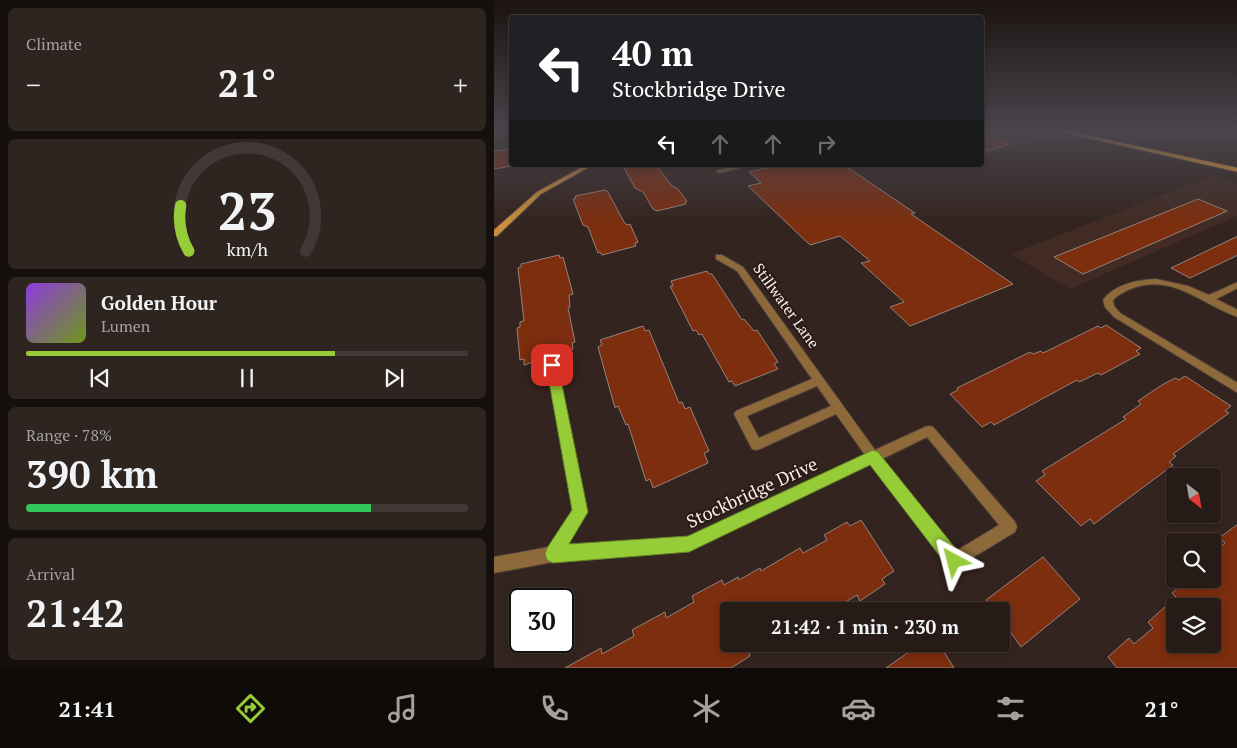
<!DOCTYPE html>
<html lang="en">
<head>
<meta charset="utf-8">
<style>
  :root { --surface:#261b17; --page:#2e2420; --text:#f1f3f6; --muted:#a4a1a1; --line:#423936; --accent:#97cc39 }
  body { margin:0; font-family:"PT Serif",serif; background:var(--page); color:var(--text); height:100vh; display:flex; flex-direction:column; font-size:19px; white-space:nowrap }
  * { box-sizing:border-box; margin:0 }
  p { font-size:16px; color:var(--muted) }
  .icon { flex:none; width:28px; height:28px; fill:none; stroke:currentColor; stroke-width:2; stroke-linecap:round; stroke-linejoin:round }
  .map { position:relative; flex:1; overflow:hidden }
  .sheet { display:flex; flex-direction:column; gap:8px; padding:8px; background:#150f0d; width:494px }
  .sheet>* { flex:none }
  .hud { position:absolute; left:15px; top:15px; width:475px; height:152px; border-radius:5px; box-shadow:0 2px 8px #0003,0 0 0 1px var(--line); background:#202124; color:#fff; overflow:hidden }
  .needle { width:32px; rotate:149deg }
  .fabs { position:absolute; left:672px; top:468px; display:grid; gap:10px }
  .fabs a { display:grid; place-items:center; width:55px; height:55px; border-radius:5px; background:var(--surface); box-shadow:0 2px 8px #0003,0 0 0 1px var(--line); font-size:25px }
  .speed { position:absolute; left:15px; top:588px; display:flex; gap:10px; font-size:25px; font-weight:700; text-align:center }
  .speed>* { display:grid; place-content:center; width:65px; height:65px; border-radius:50%; background:var(--surface); box-shadow:0 2px 8px #0003,0 0 0 1px var(--line); line-height:1 }
  .speed .limit { border:2px solid #111; border-radius:8px; background:#fff; color:#111 }
  .pin { position:absolute; display:grid; place-items:center; width:42px; height:42px; color:#fff; margin:-21px; border-radius:10px; box-shadow:0 2px 8px #0006 }
  .me { position:absolute; width:55px; margin:-28px; rotate:322deg; stroke-linejoin:round; filter:drop-shadow(0 0 4px #0008) }
  .turn { display:flex; align-items:center; gap:18px; height:105px; padding:0 20px; font-size:22px }
  .turn .icon { width:65px; height:65px; stroke-width:2.5 }
  .turn b { display:block; font-size:35px; line-height:42px }
  .lanes { display:flex; align-items:center; height:48px; padding:0 20px; background:#0003; justify-content:center; gap:25px; direction:ltr }
  .lanes .off { opacity:.35 }
  .big { font-size:38px; font-weight:700; line-height:1.1 }
  .sheet .card { flex:1; display:flex; flex-direction:column; justify-content:center; gap:8px; min-width:0; padding:0 18px; border-radius:8px; background:var(--page) }
  .sheet .dial { align-items:center; gap:0 }
  .dial svg { height:130px; overflow:visible; fill:none; stroke:var(--line); stroke-width:7; stroke-linecap:round; text-anchor:middle }
  .dial text { fill:var(--text); stroke:none }
  .song { display:flex; align-items:center; gap:15px }
  .cover { width:60px; height:60px; border-radius:8px; background:linear-gradient(135deg,hsl(270 70% 55%),hsl(80 70% 35%)) }
  .played { height:5px; border-radius:2px; background:linear-gradient(90deg,var(--accent) 70%,var(--line) 70%) }
  .keys { display:flex; justify-content:space-around; direction:ltr }
  .heat { display:flex; justify-content:space-between; align-items:center; font-size:28px; direction:ltr }
  .charge { height:8px; border-radius:4px; background:linear-gradient(90deg,#34c759 78%,var(--line) 0) }
  .trip { position:absolute; left:226px; top:602px; width:290px; height:50px; border-radius:5px; background:var(--surface); box-shadow:0 2px 8px #0003,0 0 0 1px var(--line); font-weight:700; line-height:50px; text-align:center }
  .tab-bar { display:flex; height:80px; justify-content:space-around; align-items:center; background:#0f0b09; color:var(--muted) }
  .tab-bar .icon { width:35px; height:35px }
  .tab-bar .current { color:var(--accent) }
  .tab-bar b { font-size:22px; color:var(--text) }
  main { display:flex; flex:1; min-height:0 }
  .map>svg:first-child { display:block }
  .built { fill:#412b24 }
  .building { fill:#7c2e0f; stroke:#96837d; fill-rule:evenodd }
  .lines { fill:none; stroke-linecap:round; stroke-linejoin:round }
  .street-casing { stroke:#4f403c; stroke-width:2 }
  .secondary-casing { stroke:#4f403c; stroke-width:2 }
  .primary-casing { stroke:#4f403c; stroke-width:2 }
  .street { fill:#8e6a3a; fill-rule:evenodd }
  .secondary { fill:#c88e3d; fill-rule:evenodd }
  .primary { fill:#f5aa3a; fill-rule:evenodd }
  .route { fill:#97cc39; stroke:#628525 }
  .labels { text-anchor:middle; stroke-width:4; stroke-linejoin:round; paint-order:stroke }
  .street-label { font-size:15px; fill:#f9eeeb; stroke:#291b16 }
  .near-street-label { font-size:18px; fill:#f9eeeb; stroke:#291b16 }
</style>
</head>
<body>
<main>
<section class="sheet">
<div class="card"><p>Climate</p>
<div class="heat"><a>−</a><b class="big">21°</b><a>+</a></div>
</div>
<div class="card dial"><svg viewBox="0 0 100 80">
<path d="M14 69A42 42 0 1 1 86 69"/>
<path d="M14 69A42 42 0 0 1 9 41" stroke="#97cc39"/>
<text x="50" y="56" font-size="32" font-weight="700">23</text>
<text x="50" y="72" font-size="11">km/h</text>
</svg></div>
<div class="card">
<div class="song"><i class="cover"></i><div><b>Golden Hour</b><p>Lumen</p></div></div>
<div class="played"></div>
<div class="keys"><svg class="icon" aria-label="previous" viewBox="0 0 24 24"><path d="M18 5L8 12l10 7zM5 5v14"/></svg><svg class="icon" aria-label="pause" viewBox="0 0 24 24"><path d="M8 5v14M16 5v14"/></svg><svg class="icon" aria-label="next" viewBox="0 0 24 24"><path d="M6 5l10 7-10 7zM19 5v14"/></svg></div>
</div>
<div class="card"><p>Range · 78%</p><b class="big">390 km</b><div class="charge"></div></div>
<div class="card"><p>Arrival</p><b class="big">21:42</b></div>
</section>
<div class="map">
<svg width="744" height="668" viewBox="0 0 744 668">
  <rect width="100%" height="100%" fill="#33241f"/>
  <g class="built">
    <path d="M488 130H515L550 139 491 154 488 153Z"/>
    <path d="M719 175 743 184V216L576 289 517 254Z"/>
  </g>
  <g class="building">
    <path d="M488 134 514 145 488 152Z"/>
    <path d="M15 149 18 166 0 169V151Z"/>
    <path d="M131 165H162L178 186 183 188 193 201 191 202 192 204 163 211 159 209 149 192 141 188 130 168 132 167Z"/>
    <path d="M286 165H350L421 213 417 214 519 284 416 326 396 307 410 302 367 263 376 261 346 236 316 245 254 186 267 183 255 172Z"/>
    <path d="M111 190 114 192 130 222 133 225 136 224 144 242 141 243 142 246 108 255 106 252 104 253 94 227 89 225 79 199 82 198 81 196Z"/>
    <path d="M704 199 733 211 589 274 560 257Z"/>
    <path d="M744 236V255L696 278 677 268Z"/>
    <path d="M65 255 66 258 69 257 79 294 75 295 76 307 74 308 81 342 78 343 79 349 30 365V359L26 360 23 328 26 327V322L30 321 24 268 27 267V264Z"/>
    <path d="M213 271 215 274H218L248 320 250 319 260 331 263 330 284 362 280 364 284 369 241 386 238 381 235 382 208 334 205 335 202 330 199 331 176 286H179L177 281Z"/>
    <path d="M612 325 647 348 642 351 646 354 607 375 604 373 585 382 583 380 500 425 497 422 488 427 456 394 464 390 463 388 536 352 539 354 547 351 549 353 604 326 607 328Z"/>
    <path d="M149 326 151 331 155 330 185 403 188 402 191 409 196 407 215 451 210 453 214 463 159 488 156 479 152 481 134 424 132 425 124 406 121 408 104 347 108 345 106 340Z"/>
    <path d="M691 376 737 406 731 411 735 413 679 454 682 456 675 462 679 465 600 524 596 519 587 526 542 481 551 475 548 471 632 419 629 417 647 404 644 401 668 385 681 378 685 380Z"/>
    <path d="M367 520 400 571 388 579 391 584 366 601 363 595 337 611H235V644H252L256 656 237 668H71L107 648 108 654 140 636 138 630 171 612 172 618 200 602 198 596 228 580 230 585 244 577 245 580 266 568 267 571 306 548 309 553 333 540 330 535 353 522 356 526Z"/>
    <path d="M744 524V668H623L614 657 635 638 640 644 659 628 654 622 682 597 678 593 694 579H719V553L731 543 725 538ZM681 606H719V644H681Z"/>
    <path d="M549 557 586 599 527 647 508 620V611H501L492 600Z"/>
    <path d="M426 644H445L460 668H392Z"/>
  </g>
  <g class="lines">
    <g class="street-casing">
      <g id="street">
        <path d="M38 165H51L48 167Z"/>
        <path d="M245 165H257L225 173 222 171Z"/>
        <path d="M222 255H228L249 267 381 450 431 427 435 426 439 427 521 522 523 527 521 532 465 566 460 569 455 566 377 464 195 551 59 562 0 573V557L55 547 79 511 53 365 54 362H62L63 365 93 512 73 545 194 537 371 455 342 414 266 449 262 450 258 449 240 414 242 411 318 379 243 271 222 259ZM323 386 337 406 265 438 253 416ZM433 437 505 525 462 551 388 459Z"/>
        <path d="M662 279 694 286 715 295 744 282V288L722 299 744 310V317C709 305 681 275 642 287 633 290 625 294 619 300L620 306 626 313 744 383V393L620 317 611 307 609 300C621 284 643 280 662 279Z"/>
      </g>
    </g>
    <g class="secondary-casing">
      <path id="secondary" d="M92 165H99L47 194 3 236H0V230L43 192Z"/>
    </g>
    <g class="primary-casing">
      <path id="primary" d="M559 130H569L744 168V172Z"/>
    </g>
    <use href="#street" class="street"/>
    <use href="#secondary" class="secondary"/>
    <use href="#primary" class="primary"/>
  </g>
  <linearGradient id="sky" x2="0" y2="1"><stop stop-color="#1c1411"/><stop offset="0.58" stop-color="#4a454d"/><stop offset="1" stop-color="#4a454d" stop-opacity="0"/></linearGradient>
  <rect width="744" height="223" fill="url(#sky)"/>
  <path class="route" d="M58 361 64 365 94 512 75 544 194 536 379 450 384 452 467 555 469 561 467 567 460 570 454 567 376 465 195 552 59 563 53 560 51 554 53 548 78 510 52 365Z"/>
  <g class="labels">
    <g class="street-label">
      <text transform="translate(292 306) rotate(54)" y="5">Stillwater Lane</text>
    </g>
    <g class="near-street-label">
      <text transform="translate(258 493) rotate(-25)" y="6">Stockbridge Drive</text>
    </g>
  </g>
</svg>
<div class="fabs">
<a><svg class="needle" viewBox="-14 -14 28 28"><path d="M0-13l5 13h-10z" fill="#e53935"/><path d="M0 13l5-13h-10z" fill="#a4a1a1"/></svg></a>
<a><svg class="icon" aria-label="search" viewBox="0 0 24 24"><circle cx="10" cy="10" r="6"/><path d="M15 15l6 6"/></svg></a>
<a><svg class="icon" aria-label="layers" viewBox="0 0 24 24"><path d="M12 4l9 5-9 5-9-5zM3 14l9 5 9-5"/></svg></a>
</div>
<div class="speed"><div class="limit">30</div></div>
<div class="pin" style="left:58px;top:365px;background:#d93025"><svg class="icon" aria-label="arrive" viewBox="0 0 24 24"><path d="M6 21V4h12l-3 4 3 4H6"/></svg></div>
<svg class="me" style="left:460px;top:561px" viewBox="-20 -20 40 40"><path d="M0-17L14 15 0 8-14 15z" fill="#97cc39" stroke="#fff" stroke-width="4"/></svg>
<div class="trip">21:42 · 1 min · 230 m</div>
<div class="hud">
<div class="turn"><svg class="icon" aria-label="left" viewBox="0 0 24 24"><path d="M17 20v-9H6M10 6l-5 5 5 5"/></svg><div><b>40 m</b>Stockbridge Drive</div></div>
<div class="lanes"><svg class="icon" aria-label="left" viewBox="0 0 24 24"><path d="M17 20v-9H6M10 6l-5 5 5 5"/></svg><svg class="icon off" aria-label="ahead" viewBox="0 0 24 24"><path d="M12 20V5M6 11l6-6 6 6"/></svg><svg class="icon off" aria-label="ahead" viewBox="0 0 24 24"><path d="M12 20V5M6 11l6-6 6 6"/></svg><svg class="icon off" aria-label="right" viewBox="0 0 24 24"><path d="M7 20v-9h11M14 6l5 5-5 5"/></svg></div>
</div>
</div>
</main>
<nav class="tab-bar">
<b>21:41</b>
<svg class="icon current" aria-label="directions" viewBox="0 0 24 24"><path d="M12 3l9 9-9 9-9-9zM9 14v-3h6M13 9l2 2-2 2"/></svg>
<svg class="icon" aria-label="music" viewBox="0 0 24 24"><path d="M9 18V5l10-2v13"/><circle cx="6" cy="18" r="3"/><circle cx="16" cy="16" r="3"/></svg>
<svg class="icon" aria-label="phone" viewBox="0 0 24 24"><path d="M5 4h4l2 5-3 2q2 4 5 5l2-3 5 2v4C11 20 4 13 5 4z"/></svg>
<svg class="icon" aria-label="climate" viewBox="0 0 24 24"><path d="M12 3v18M4 7l16 10M4 17L20 7"/></svg>
<svg class="icon" aria-label="car" viewBox="0 0 24 24"><path d="M5 17H2v-5l4-1 3-4h7l3 4 3 1v5h-3M9 17h6M6 11h13"/><circle cx="7" cy="17" r="2"/><circle cx="17" cy="17" r="2"/></svg>
<svg class="icon" aria-label="filters" viewBox="0 0 24 24"><path d="M4 7h16M4 17h16"/><circle cx="9" cy="7" r="2"/><circle cx="15" cy="17" r="2"/></svg>
<b>21°</b>
</nav>
</body>
</html>
